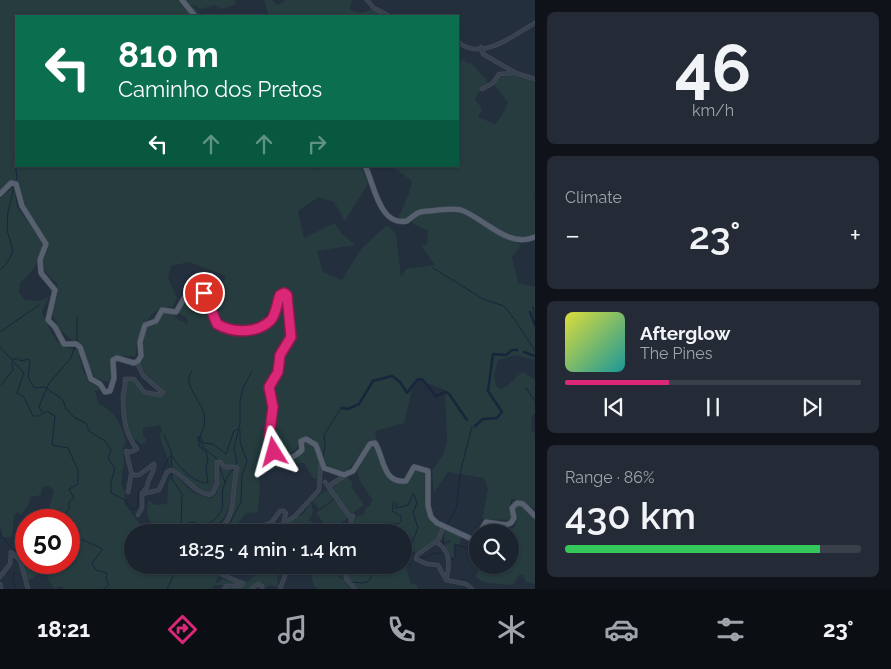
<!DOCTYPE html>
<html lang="en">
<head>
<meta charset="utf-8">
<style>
  :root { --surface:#1b232e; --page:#242b36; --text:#f1f3f6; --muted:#a0a4aa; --line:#39404a; --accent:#db2777 }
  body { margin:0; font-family:Raleway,sans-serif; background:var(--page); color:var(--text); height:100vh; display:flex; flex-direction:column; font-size:19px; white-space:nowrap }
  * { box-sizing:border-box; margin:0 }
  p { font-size:16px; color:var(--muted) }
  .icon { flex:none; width:28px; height:28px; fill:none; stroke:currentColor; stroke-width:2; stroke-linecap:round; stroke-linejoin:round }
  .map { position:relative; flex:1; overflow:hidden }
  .details { display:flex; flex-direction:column; gap:12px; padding:12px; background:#0f1319; width:356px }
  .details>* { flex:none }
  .banner { position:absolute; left:15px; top:15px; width:444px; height:152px; border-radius:0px; box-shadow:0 1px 4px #0004,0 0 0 1px var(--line); background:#0b6e4f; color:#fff; overflow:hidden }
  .controls { position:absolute; left:469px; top:524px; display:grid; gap:10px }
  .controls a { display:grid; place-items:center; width:50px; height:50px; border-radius:50%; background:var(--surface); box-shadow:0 1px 4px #0004,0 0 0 1px var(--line); font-size:25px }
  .speed { position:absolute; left:15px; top:509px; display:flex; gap:10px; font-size:25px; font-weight:700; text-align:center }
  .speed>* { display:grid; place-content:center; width:65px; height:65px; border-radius:50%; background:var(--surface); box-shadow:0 1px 4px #0004,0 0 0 1px var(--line); line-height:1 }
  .speed .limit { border:8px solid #d22; background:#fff; color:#111 }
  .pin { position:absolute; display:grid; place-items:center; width:42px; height:42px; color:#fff; margin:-21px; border:2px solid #fff; border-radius:50%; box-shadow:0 1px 5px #0007 }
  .me { position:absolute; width:55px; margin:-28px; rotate:352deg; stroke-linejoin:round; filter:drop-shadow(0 0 4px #0008) }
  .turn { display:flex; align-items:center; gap:18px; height:105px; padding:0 20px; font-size:22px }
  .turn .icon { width:65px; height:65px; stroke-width:2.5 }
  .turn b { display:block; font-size:35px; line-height:42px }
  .lanes { display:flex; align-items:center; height:48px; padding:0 20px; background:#0003; justify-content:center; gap:25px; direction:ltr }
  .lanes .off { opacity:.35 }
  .big { font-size:38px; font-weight:600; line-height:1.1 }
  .details .tile { flex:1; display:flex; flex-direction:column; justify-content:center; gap:8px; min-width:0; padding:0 18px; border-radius:8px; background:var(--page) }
  .details .dial { align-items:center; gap:0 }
  .dial b { font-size:65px; line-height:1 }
  .song { display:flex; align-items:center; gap:15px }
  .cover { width:60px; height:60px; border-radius:8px; background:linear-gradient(135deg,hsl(60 70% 55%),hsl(180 70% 35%)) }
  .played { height:5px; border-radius:2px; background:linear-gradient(90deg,var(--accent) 35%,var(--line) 35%) }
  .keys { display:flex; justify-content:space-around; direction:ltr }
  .heat { display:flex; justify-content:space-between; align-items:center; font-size:28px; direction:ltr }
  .charge { height:8px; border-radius:4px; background:linear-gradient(90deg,#34c759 86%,var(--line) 0) }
  .trip { position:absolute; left:124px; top:524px; width:288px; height:50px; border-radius:25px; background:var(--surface); box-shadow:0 1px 4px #0004,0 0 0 1px var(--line); font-weight:600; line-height:50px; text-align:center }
  .dock { display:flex; height:80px; justify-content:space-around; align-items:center; background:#0b0e12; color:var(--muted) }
  .dock .icon { width:35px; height:35px }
  .dock .active { color:var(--accent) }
  .dock b { font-size:22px; color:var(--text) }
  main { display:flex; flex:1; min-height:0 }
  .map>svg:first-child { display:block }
  .green { fill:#263c3f; fill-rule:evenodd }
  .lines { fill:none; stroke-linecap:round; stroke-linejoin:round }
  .stream { stroke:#17263c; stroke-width:1 }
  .canal { stroke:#17263c; stroke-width:2.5 }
  .minor-casing { stroke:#414a57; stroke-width:4.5 }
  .major-casing { stroke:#414a57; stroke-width:6 }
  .minor { stroke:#38414e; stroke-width:3 }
  .major { stroke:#56606e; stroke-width:5 }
  .route-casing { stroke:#8e194d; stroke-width:12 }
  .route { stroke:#db2777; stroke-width:9 }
</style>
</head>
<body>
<main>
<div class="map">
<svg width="535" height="589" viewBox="0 0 535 589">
  <rect width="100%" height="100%" fill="#242f3e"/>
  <g class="green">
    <path d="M0 0H235L236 4 222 9 215 5 201 9 191 4 202 16H16V166H306L316 169V166H361L368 184 345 221 334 202 318 197 298 211 304 238 335 223 341 233 355 245 317 251 323 272 342 280 361 249 387 225 396 234 401 277 406 269 435 265 422 247 427 244 428 231 413 224V218L421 213 460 212 521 245 512 257 518 283 535 287V360L515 355 498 360 494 374 496 386 501 389C512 385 514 377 523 372L535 379V414L532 415 531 430 535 434V584L526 582 523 575H519L513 585 485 583 476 577 480 565H510V532H499L514 528 518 518 511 520 482 519 488 489 484 478 448 472 434 493 432 471 443 455 447 443 445 390 419 380 413 386 404 423 375 431 377 443 371 441 346 472C328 473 325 461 318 447L321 464 319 479 313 478 304 463 290 464 258 474 260 489 258 512 246 513 231 532H215L224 526 232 509 235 498 233 482 237 468 225 467 221 462H216L213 493 209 495 195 489 171 468 159 435 162 431 160 425 143 428V436L146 439 145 443 140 444 137 439 131 440 124 423 123 393 127 378H134L144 391 163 393C160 384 143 373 136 360L140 358 139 345 145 325 154 322 162 310 169 311 180 321 181 320 186 324 188 322 186 317 174 312 192 285 196 284 202 287 215 322 219 325 242 331 268 322 279 296 285 293 287 296 291 335 289 343 293 339 289 290 283 289C277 294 276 299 272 306 262 326 246 329 225 325L211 304 226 276 189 262 171 266 168 278 177 298 173 307H160C142 323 138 331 136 356H113L111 378 108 382 95 378 82 349 61 331 51 312 58 293 57 283C27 259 54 260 46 240 43 234 38 229 35 223 26 210 22 199 19 184L13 183 0 192ZM271 382C271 391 275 400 275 409 276 427 264 443 284 455 295 453 298 449 300 438L305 436 316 443 318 447 313 442 303 439C301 443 303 447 301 451 296 459 283 460 276 457 266 430 275 429 273 405 273 396 267 391 271 382Z"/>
    <path d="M264 0H272L278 5 286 0H352L350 9C358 14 365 13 373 9L386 16H269Z"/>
    <path d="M462 58 467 63H471L486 79 488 84 482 87 475 99 482 109 478 117 495 124 502 116 508 102 495 86 494 82 499 77 516 75 535 81V236L523 239 507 234 463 209H419L404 221 398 218C402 211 412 188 412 181L397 170 388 166H458V62H461Z"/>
    <path d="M14 187 17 207 42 241C44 258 32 272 20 283L19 293 25 300 40 301 49 297 42 311C44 319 55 342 62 346 67 349 72 348 78 350L83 372 92 384 98 385 100 389 95 391 98 403C114 411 122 424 126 442L123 447 124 462 121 484 125 492 124 502C130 511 135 520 143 527L151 522 147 516 148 500 156 505 167 504 168 483 173 473 192 492 210 499 216 495 220 476V466L235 471C229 487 234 507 221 521 216 526 209 525 206 532H132V565H213L219 573 215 584 223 579 242 585H214L212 589H63L62 586 54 589 44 571 26 582 23 568 28 565V563L69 562V520H39L43 509 49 508 54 490 49 486 42 487 41 495 30 497 28 506 20 515 18 512 14 515 12 537H3L0 525V198Z"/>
    <path d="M372 445C388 454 372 476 407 482L410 480 414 469 427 473C426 517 421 515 462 535L459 545H454V557L452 558 444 545 451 542V540L444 541 441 537 423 551 413 552 404 558 410 583 417 585 418 589H355L345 580V583L351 589H318L314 586 310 570 315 565H402V532H351L352 522 357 516 364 515 365 509 370 506 372 500 359 479 357 470Z"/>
    <path d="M347 476 353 484 351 486 364 505 350 515 331 487Z"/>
    <path d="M328 489 335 498 319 509 312 500Z"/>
    <path d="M336 499 349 517 330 531 316 513Z"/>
    <path d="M310 500 313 512 309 520 329 532H289L284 529 285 523Z"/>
    <path d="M255 565H279L276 571 278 572 277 579 279 588 270 585 262 589V582L248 589H227L244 587 246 584 226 577V574L248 582 259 572Z"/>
  </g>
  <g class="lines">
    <g class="stream">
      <path d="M14 156 17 177 16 181"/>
      <path d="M534 195H535"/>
      <path d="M433 268 483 299 504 306 515 320 535 351"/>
      <path d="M0 270 7 263 13 251 7 230 8 212 14 187"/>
      <path d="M533 307 534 315"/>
      <path d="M0 332 39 305"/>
      <path d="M77 341V317"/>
      <path d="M0 347 24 373 17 393 24 397 33 416H39L47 411 55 416 52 445 68 448 78 470V484L69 489 74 498 69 502V509L61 520"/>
      <path d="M13 360 17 358 21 361 29 359 30 363 28 377 34 388 45 387 63 400 66 409 75 418 86 423 89 431 105 441 111 450 108 458 115 469 111 482V493L125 500 131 509 137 508 138 503"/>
      <path d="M192 371C181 384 202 401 204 415 206 425 202 431 199 439L203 447 216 458 225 482"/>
      <path d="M1 385 13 370 12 363"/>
      <path d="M526 388 535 401"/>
      <path d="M42 412 39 407 49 383 71 358 75 346"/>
      <path d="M164 435 171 451 172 479 182 494 181 526 172 532"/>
      <path d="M200 437 203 443 213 444 226 454 234 431 238 429"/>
      <path d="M325 445 324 435 341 408"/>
      <path d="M172 456C180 468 193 483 208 483L206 466 208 459 206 452 199 446 198 437"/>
      <path d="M323 458 325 446"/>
      <path d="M162 470 170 456"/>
      <path d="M138 502V492L142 488"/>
      <path d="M397 503 396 508 408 505 413 494"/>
      <path d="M529 507 535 510"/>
      <path d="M510 510 512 500 517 501"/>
      <path d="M297 516 303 513 311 501"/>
      <path d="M287 525 290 521"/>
      <path d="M447 525 456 509 461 469 472 427"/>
      <path d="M181 526 192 522 205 526C233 508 217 505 225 482 228 475 234 469 237 462L234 449 240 423V402L243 388 252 371"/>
      <path d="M508 527 514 525 515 521"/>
      <path d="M444 531 443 544 447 551"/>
      <path d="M218 532 230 523 241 502 242 475 247 461 240 442V430"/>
      <path d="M263 532 273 530 274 532"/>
      <path d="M380 532 385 523 398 524 401 521V516L392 511 394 502"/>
      <path d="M488 532 489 529 504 527"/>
      <path d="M0 534 12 549"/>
      <path d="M69 541 73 542 81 539 103 549 92 563 96 570 107 573 106 579 109 585 104 589"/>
      <path d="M13 550 23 553 26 551"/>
      <path d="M414 555 410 547 418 528 413 512 417 503 414 495"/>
      <path d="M449 556 453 560 455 557V544L478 552"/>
      <path d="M418 558C428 559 433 550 445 554"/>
      <path d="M232 565 242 568 250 565"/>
      <path d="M318 565 321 568 336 569"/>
      <path d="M338 570 339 576 346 581"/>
      <path d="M14 572 13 579 15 589"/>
      <path d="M351 582 363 583 369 581 372 574 367 565"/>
      <path d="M167 589 175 573 169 565"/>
    </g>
    <g class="canal">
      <path d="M530 312 535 325"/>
      <path d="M524 352 535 356"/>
      <path d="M342 408 348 409 359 404 373 381 392 376 400 382 407 393 417 380 422 379 436 396 446 392 449 394 467 420"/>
      <path d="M475 426 483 419 497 418 502 412 488 391 493 354 506 355 512 350H517"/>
    </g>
    <g class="minor-casing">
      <g id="minor">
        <path d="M367 0 374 8 389 16"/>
        <path d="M458 42C482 62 514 35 535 23"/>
        <path d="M481 47 483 54 516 73 535 79"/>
        <path d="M482 89 493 83 499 74 515 73"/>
        <path d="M132 475 126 451 131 452 137 449C124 433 123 415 123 395 124 389 126 385 125 379H134L144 392 160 395 163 393 143 375 137 363"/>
        <path d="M325 482 350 517 353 516 351 520"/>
        <path d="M330 485 344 476"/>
        <path d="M128 492 131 475H139L154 464C156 471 147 479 147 487L142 493V508L138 515"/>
        <path d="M142 494 159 490 167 472 171 470C186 476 192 492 210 495L213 493 217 483V462H220L225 467H236L237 469C230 492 239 518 215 532"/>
        <path d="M444 527 438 540 417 555 416 559 427 564 438 565 446 580 466 584 472 589"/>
        <path d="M257 528 272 522 280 511H284L286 513 281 532"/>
        <path d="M285 532V523L295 516 319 490 321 464"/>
        <path d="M350 532 351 520"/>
        <path d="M436 542C451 550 450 565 446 580"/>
        <path d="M213 565 219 573 243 584 241 586H226L224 589"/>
        <path d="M349 565 346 579 355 589"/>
        <path d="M0 577 10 564 11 552 20 560 28 589"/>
        <path d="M0 584 1 589"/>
        <path d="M251 589 258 584 262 586V589"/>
        <path d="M280 589 289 565"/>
      </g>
    </g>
    <g class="major-casing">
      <g id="major">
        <path d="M182 0 195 16"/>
        <path d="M365 166C374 183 379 227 407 221 423 208 418 213 438 210 445 210 454 208 461 210 484 218 508 249 535 237"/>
        <path d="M0 194 11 183 16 184 22 206 46 244 40 260 41 273 55 290 48 320 55 327 64 344H76L80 347 91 379 100 384 105 392 110 391 114 378 113 360 117 358 134 363 138 361 141 356 140 342 145 325 156 321 162 310 176 312 192 285 196 284 202 287 217 324C235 335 253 331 270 321L280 295 285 293 287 296 291 337 280 355 278 371 269 387 273 407 269 437 276 457C285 462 295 457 302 450L301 441 306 439 316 445 324 468 344 475 353 471 370 444 375 443C384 456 382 484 406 481L414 467 428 471V506L431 517 437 523 474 540 478 539"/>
        <path d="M480 532 486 522 506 525 511 523 514 518 512 508 517 503 523 504 535 516"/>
      </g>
    </g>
    <use href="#minor" class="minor"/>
    <use href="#major" class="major"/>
  </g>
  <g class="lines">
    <g class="route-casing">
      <path id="route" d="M204 293 217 324C232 333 256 334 270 321 276 316 277 302 280 295L284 293 287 295 291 337 280 355 278 372 269 387 273 407 269 437 274 452"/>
    </g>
    <use href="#route" class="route"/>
  </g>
</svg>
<div class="controls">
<a><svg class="icon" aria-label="search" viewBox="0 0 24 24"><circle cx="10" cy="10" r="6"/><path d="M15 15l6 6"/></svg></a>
</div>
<div class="speed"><div class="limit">50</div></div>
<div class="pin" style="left:204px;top:293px;background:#d93025"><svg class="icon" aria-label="arrive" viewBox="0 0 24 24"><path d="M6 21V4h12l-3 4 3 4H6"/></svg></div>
<svg class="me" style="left:274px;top:452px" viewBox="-20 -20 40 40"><path d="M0-17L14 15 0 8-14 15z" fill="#db2777" stroke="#fff" stroke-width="4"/></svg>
<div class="trip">18:25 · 4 min · 1.4 km</div>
<div class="banner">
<div class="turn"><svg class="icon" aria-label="left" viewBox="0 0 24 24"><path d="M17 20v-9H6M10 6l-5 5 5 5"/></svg><div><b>810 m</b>Caminho dos Pretos</div></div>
<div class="lanes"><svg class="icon" aria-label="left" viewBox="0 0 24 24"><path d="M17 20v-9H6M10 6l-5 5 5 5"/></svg><svg class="icon off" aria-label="ahead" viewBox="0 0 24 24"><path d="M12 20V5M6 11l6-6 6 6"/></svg><svg class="icon off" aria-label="ahead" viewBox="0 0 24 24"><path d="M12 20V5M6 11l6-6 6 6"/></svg><svg class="icon off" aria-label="right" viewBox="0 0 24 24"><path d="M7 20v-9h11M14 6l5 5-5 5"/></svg></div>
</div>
</div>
<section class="details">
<div class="tile dial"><b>46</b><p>km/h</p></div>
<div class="tile"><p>Climate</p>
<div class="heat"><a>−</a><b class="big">23°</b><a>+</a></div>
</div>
<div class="tile">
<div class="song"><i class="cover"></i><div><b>Afterglow</b><p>The Pines</p></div></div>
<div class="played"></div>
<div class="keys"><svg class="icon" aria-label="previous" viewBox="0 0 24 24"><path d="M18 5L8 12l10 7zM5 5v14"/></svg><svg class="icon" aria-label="pause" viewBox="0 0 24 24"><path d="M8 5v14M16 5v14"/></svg><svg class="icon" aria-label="next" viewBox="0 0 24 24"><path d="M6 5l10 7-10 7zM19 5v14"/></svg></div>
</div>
<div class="tile"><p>Range · 86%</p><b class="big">430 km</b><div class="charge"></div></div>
</section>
</main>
<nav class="dock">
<b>18:21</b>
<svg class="icon active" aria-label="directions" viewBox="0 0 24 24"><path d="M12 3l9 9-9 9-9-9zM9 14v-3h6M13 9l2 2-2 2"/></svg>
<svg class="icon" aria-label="music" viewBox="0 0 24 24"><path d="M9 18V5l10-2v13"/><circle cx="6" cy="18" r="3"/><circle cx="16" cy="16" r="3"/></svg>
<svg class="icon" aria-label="phone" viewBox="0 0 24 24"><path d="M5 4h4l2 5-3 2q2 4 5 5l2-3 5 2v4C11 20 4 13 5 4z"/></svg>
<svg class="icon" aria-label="climate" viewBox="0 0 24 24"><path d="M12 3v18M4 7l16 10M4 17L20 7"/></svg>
<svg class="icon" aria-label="car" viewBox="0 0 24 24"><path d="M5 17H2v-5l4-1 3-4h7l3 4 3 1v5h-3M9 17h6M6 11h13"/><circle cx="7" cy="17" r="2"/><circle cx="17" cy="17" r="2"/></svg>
<svg class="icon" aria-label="filters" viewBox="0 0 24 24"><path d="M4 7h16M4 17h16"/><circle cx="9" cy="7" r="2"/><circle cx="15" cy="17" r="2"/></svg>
<b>23°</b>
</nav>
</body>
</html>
